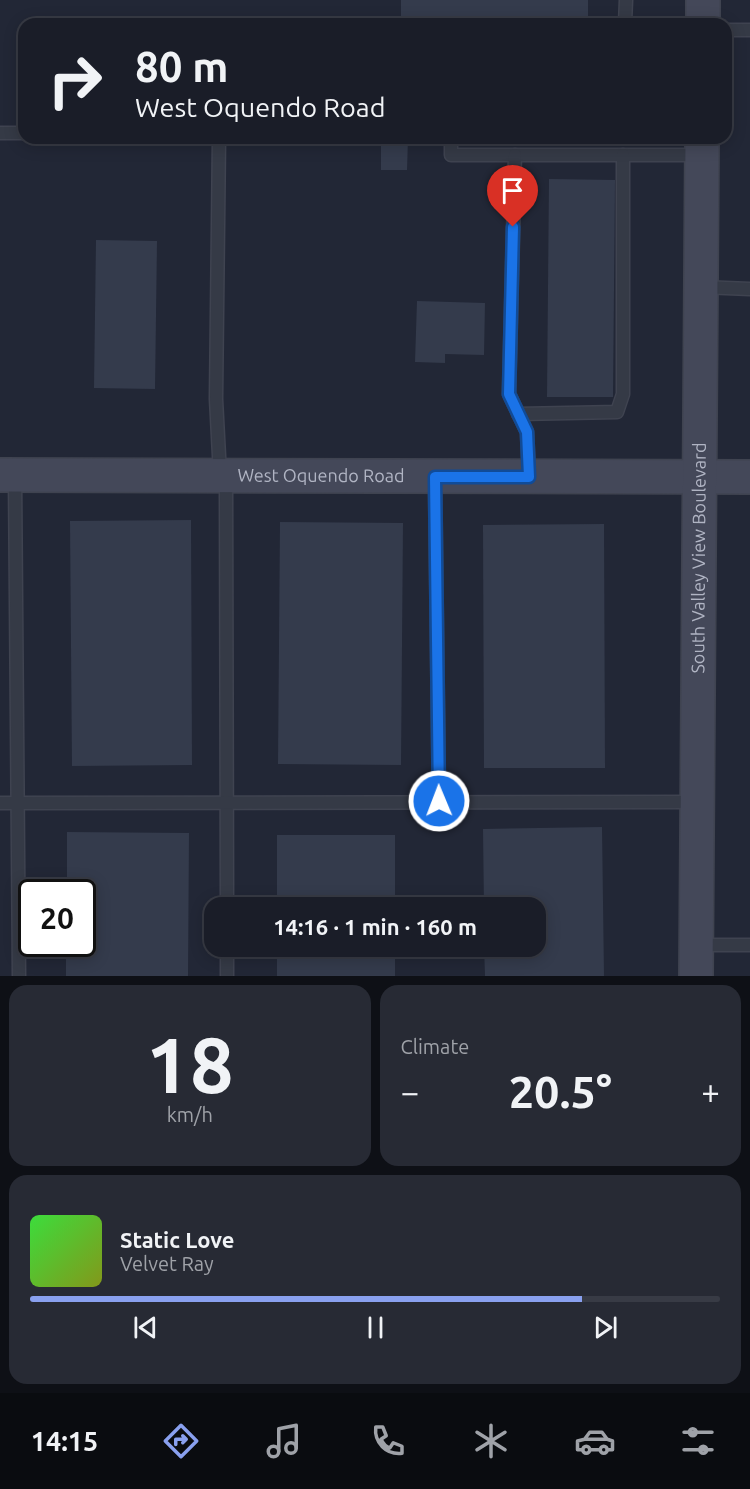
<!DOCTYPE html>
<html lang="en">
<head>
<meta charset="utf-8">
<style>
  :root { --surface:#1a1d28; --page:#272a34; --text:#f1f3f6; --muted:#9fa2a8; --line:#383b45; --accent:#89a0ef }
  body { margin:0; font-family:Ubuntu,sans-serif; background:var(--page); color:var(--text); height:100vh; display:flex; flex-direction:column; font-size:22px; white-space:nowrap }
  * { box-sizing:border-box; margin:0 }
  p { font-size:20px; color:var(--muted) }
  .icon { flex:none; width:33px; height:33px; fill:none; stroke:currentColor; stroke-width:2; stroke-linecap:round; stroke-linejoin:round }
  .map { position:relative; height:976px; overflow:hidden }
  .details { display:flex; flex-direction:column; gap:9px; padding:9px; background:#0e1016; flex:1 }
  .details>* { flex:none }
  .top-card { position:absolute; left:18px; top:18px; width:714px; height:126px; border-radius:18px; box-shadow:0 3px 15px #0003,0 0 0 2px var(--line); background:#1a1d28; color:var(--text); overflow:hidden }
  .speed { position:absolute; left:18px; top:879px; display:flex; gap:12px; font-size:30px; font-weight:700; text-align:center }
  .speed>* { display:grid; place-content:center; width:78px; height:78px; border-radius:50%; background:var(--surface); box-shadow:0 3px 15px #0003,0 0 0 2px var(--line); line-height:1 }
  .speed .limit { border:3px solid #111; border-radius:9px; background:#fff; color:#111 }
  .pin { position:absolute; display:grid; place-items:center; width:51px; height:51px; color:#fff; margin:-62px -26px; border-radius:50% 50% 50% 0; rotate:-45deg; box-shadow:0 0 6px #0007 }
  .pin .icon { rotate:45deg }
  .me { position:absolute; width:66px; margin:-33px; rotate:359deg; stroke-linejoin:round; filter:drop-shadow(0 0 4px #0008) }
  .turn { display:flex; align-items:center; gap:21px; height:126px; padding:0 18px; font-size:27px }
  .turn .icon { width:78px; height:78px; stroke-width:2.5 }
  .turn b { display:block; font-size:42px; line-height:51px }
  .big { font-size:45px; font-weight:700; line-height:1.1 }
  .details .card { flex:1; display:flex; flex-direction:column; justify-content:center; gap:9px; min-width:0; padding:0 21px; border-radius:18px; background:var(--page) }
  .details .dial { align-items:center; gap:0 }
  .dial b { font-size:78px; line-height:1 }
  .song { display:flex; align-items:center; gap:18px }
  .cover { width:72px; height:72px; border-radius:9px; background:linear-gradient(135deg,hsl(120 70% 55%),hsl(70 70% 35%)) }
  .played { height:6px; border-radius:3px; background:linear-gradient(90deg,var(--accent) 80%,var(--line) 80%) }
  .keys { display:flex; justify-content:space-around; direction:ltr }
  .heat { display:flex; justify-content:space-between; align-items:center; font-size:33px; direction:ltr }
  .details .tiles { flex:1; display:grid; gap:9px; grid-template-columns:1fr 1fr }
  .card:last-child { grid-column:span 2 }
  .trip { position:absolute; left:204px; top:897px; width:342px; height:60px; border-radius:18px; background:var(--surface); box-shadow:0 3px 15px #0003,0 0 0 2px var(--line); font-weight:700; line-height:60px; text-align:center }
  .tab-bar { display:flex; height:96px; justify-content:space-around; align-items:center; background:#0a0c10; color:var(--muted) }
  .tab-bar .icon { width:42px; height:42px }
  .tab-bar .selected { color:var(--accent) }
  .tab-bar b { font-size:27px; color:var(--text) }
  .map>svg:first-child { display:block }
  .building { fill:#343b4c }
  .lines { fill:none; stroke-linecap:round; stroke-linejoin:round }
  .lane-casing { stroke:#3f4350; stroke-width:15 }
  .secondary-casing { stroke:#3f4350; stroke-width:36 }
  .lane { stroke:#353a46; stroke-width:12 }
  .secondary { stroke:#444859; stroke-width:33 }
  .route-casing { stroke:#114b97; stroke-width:15 }
  .route { stroke:#1a73e8; stroke-width:10 }
  .labels { text-anchor:middle; stroke-width:6; stroke-linejoin:round; paint-order:stroke }
  .street-label { font-size:18px; fill:#b0b4c3; stroke:#1b1f2b }
</style>
</head>
<body>
<div class="map">
<svg width="750" height="976" viewBox="0 0 750 976">
  <rect width="100%" height="100%" fill="#222736"/>
  <g class="building">
    <rect x="401" y="0" width="187" height="24"/>
    <path d="M381 138H408L407 170H381Z"/>
    <path d="M549 179 615 180 613 397H547Z"/>
    <path d="M96 240 157 241 155 389 94 388Z"/>
    <path d="M417 301 485 303 484 355 445 354V363L415 362Z"/>
    <path d="M191 520 192 765 72 766 70 521Z"/>
    <path d="M280 522 403 523 401 765 278 764Z"/>
    <path d="M604 524 605 768H484L483 525Z"/>
    <path d="M602 827 604 976H485L484 946H536V908H484L483 829Z"/>
    <path d="M67 832 189 833 188 976H66V944H82V892H67Z"/>
    <rect x="277" y="835" width="118" height="73"/>
    <rect x="277" y="946" width="118" height="30"/>
  </g>
  <g class="lines">
    <g class="lane-casing">
      <g id="lane">
        <path d="M625 24 626 0"/>
        <path d="M726 30H750"/>
        <path d="M0 133H24"/>
        <path d="M219 138 216 399 220 475"/>
        <path d="M451 138V155H701"/>
        <path d="M515 155 509 394 527 432 529 477"/>
        <path d="M702 287 750 289"/>
        <path d="M518 414 617 412 623 394V155"/>
        <path d="M15 476 19 976"/>
        <path d="M226 477 227 908"/>
        <path d="M435 479 439 801"/>
        <path d="M0 803 696 802"/>
        <path d="M697 945H750"/>
        <path d="M227 946V976"/>
      </g>
    </g>
    <g class="secondary-casing">
      <g id="secondary">
        <path d="M703 24V0"/>
        <path id="s1" d="M0 475 750 477"/>
        <path id="s2" d="M696 976 702 138"/>
      </g>
    </g>
    <use href="#lane" class="lane"/>
    <use href="#secondary" class="secondary"/>
  </g>
  <g class="lines">
    <g class="route-casing">
      <path id="route" d="M439 801 435 477H529L527 432 509 394 513 227"/>
    </g>
    <use href="#route" class="route"/>
  </g>
  <g class="labels">
    <g class="street-label">
      <text dy="6" stroke="none"><textPath href="#s1" startOffset="321">West Oquendo Road</textPath></text>
      <text dy="6" stroke="none"><textPath href="#s2" startOffset="418">South Valley View Boulevard</textPath></text>
    </g>
  </g>
</svg>
<div class="speed"><div class="limit">20</div></div>
<div class="pin" style="left:513px;top:227px;background:#d93025"><svg class="icon" aria-label="arrive" viewBox="0 0 24 24"><path d="M6 21V4h12l-3 4 3 4H6"/></svg></div>
<svg class="me" style="left:439px;top:801px" viewBox="-20 -20 40 40"><circle r="17" fill="#1a73e8" stroke="#fff" stroke-width="3"/><path d="M0-11L8 9 0 5-8 9z" fill="#fff"/></svg>
<div class="trip">14:16 · 1 min · 160 m</div>
<div class="top-card">
<div class="turn"><svg class="icon" aria-label="right" viewBox="0 0 24 24"><path d="M7 20v-9h11M14 6l5 5-5 5"/></svg><div><b>80 m</b>West Oquendo Road</div></div>
</div>
</div>
<section class="details">
<div class="tiles">
<div class="card dial"><b>18</b><p>km/h</p></div>
<div class="card"><p>Climate</p>
<div class="heat"><a>−</a><b class="big">20.5°</b><a>+</a></div>
</div>
<div class="card">
<div class="song"><i class="cover"></i><div><b>Static Love</b><p>Velvet Ray</p></div></div>
<div class="played"></div>
<div class="keys"><svg class="icon" aria-label="previous" viewBox="0 0 24 24"><path d="M18 5L8 12l10 7zM5 5v14"/></svg><svg class="icon" aria-label="pause" viewBox="0 0 24 24"><path d="M8 5v14M16 5v14"/></svg><svg class="icon" aria-label="next" viewBox="0 0 24 24"><path d="M6 5l10 7-10 7zM19 5v14"/></svg></div>
</div>
</div>
</section>
<nav class="tab-bar">
<b>14:15</b>
<svg class="icon selected" aria-label="directions" viewBox="0 0 24 24"><path d="M12 3l9 9-9 9-9-9zM9 14v-3h6M13 9l2 2-2 2"/></svg>
<svg class="icon" aria-label="music" viewBox="0 0 24 24"><path d="M9 18V5l10-2v13"/><circle cx="6" cy="18" r="3"/><circle cx="16" cy="16" r="3"/></svg>
<svg class="icon" aria-label="phone" viewBox="0 0 24 24"><path d="M5 4h4l2 5-3 2q2 4 5 5l2-3 5 2v4C11 20 4 13 5 4z"/></svg>
<svg class="icon" aria-label="climate" viewBox="0 0 24 24"><path d="M12 3v18M4 7l16 10M4 17L20 7"/></svg>
<svg class="icon" aria-label="car" viewBox="0 0 24 24"><path d="M5 17H2v-5l4-1 3-4h7l3 4 3 1v5h-3M9 17h6M6 11h13"/><circle cx="7" cy="17" r="2"/><circle cx="17" cy="17" r="2"/></svg>
<svg class="icon" aria-label="filters" viewBox="0 0 24 24"><path d="M4 7h16M4 17h16"/><circle cx="9" cy="7" r="2"/><circle cx="15" cy="17" r="2"/></svg>
</nav>
</body>
</html>
